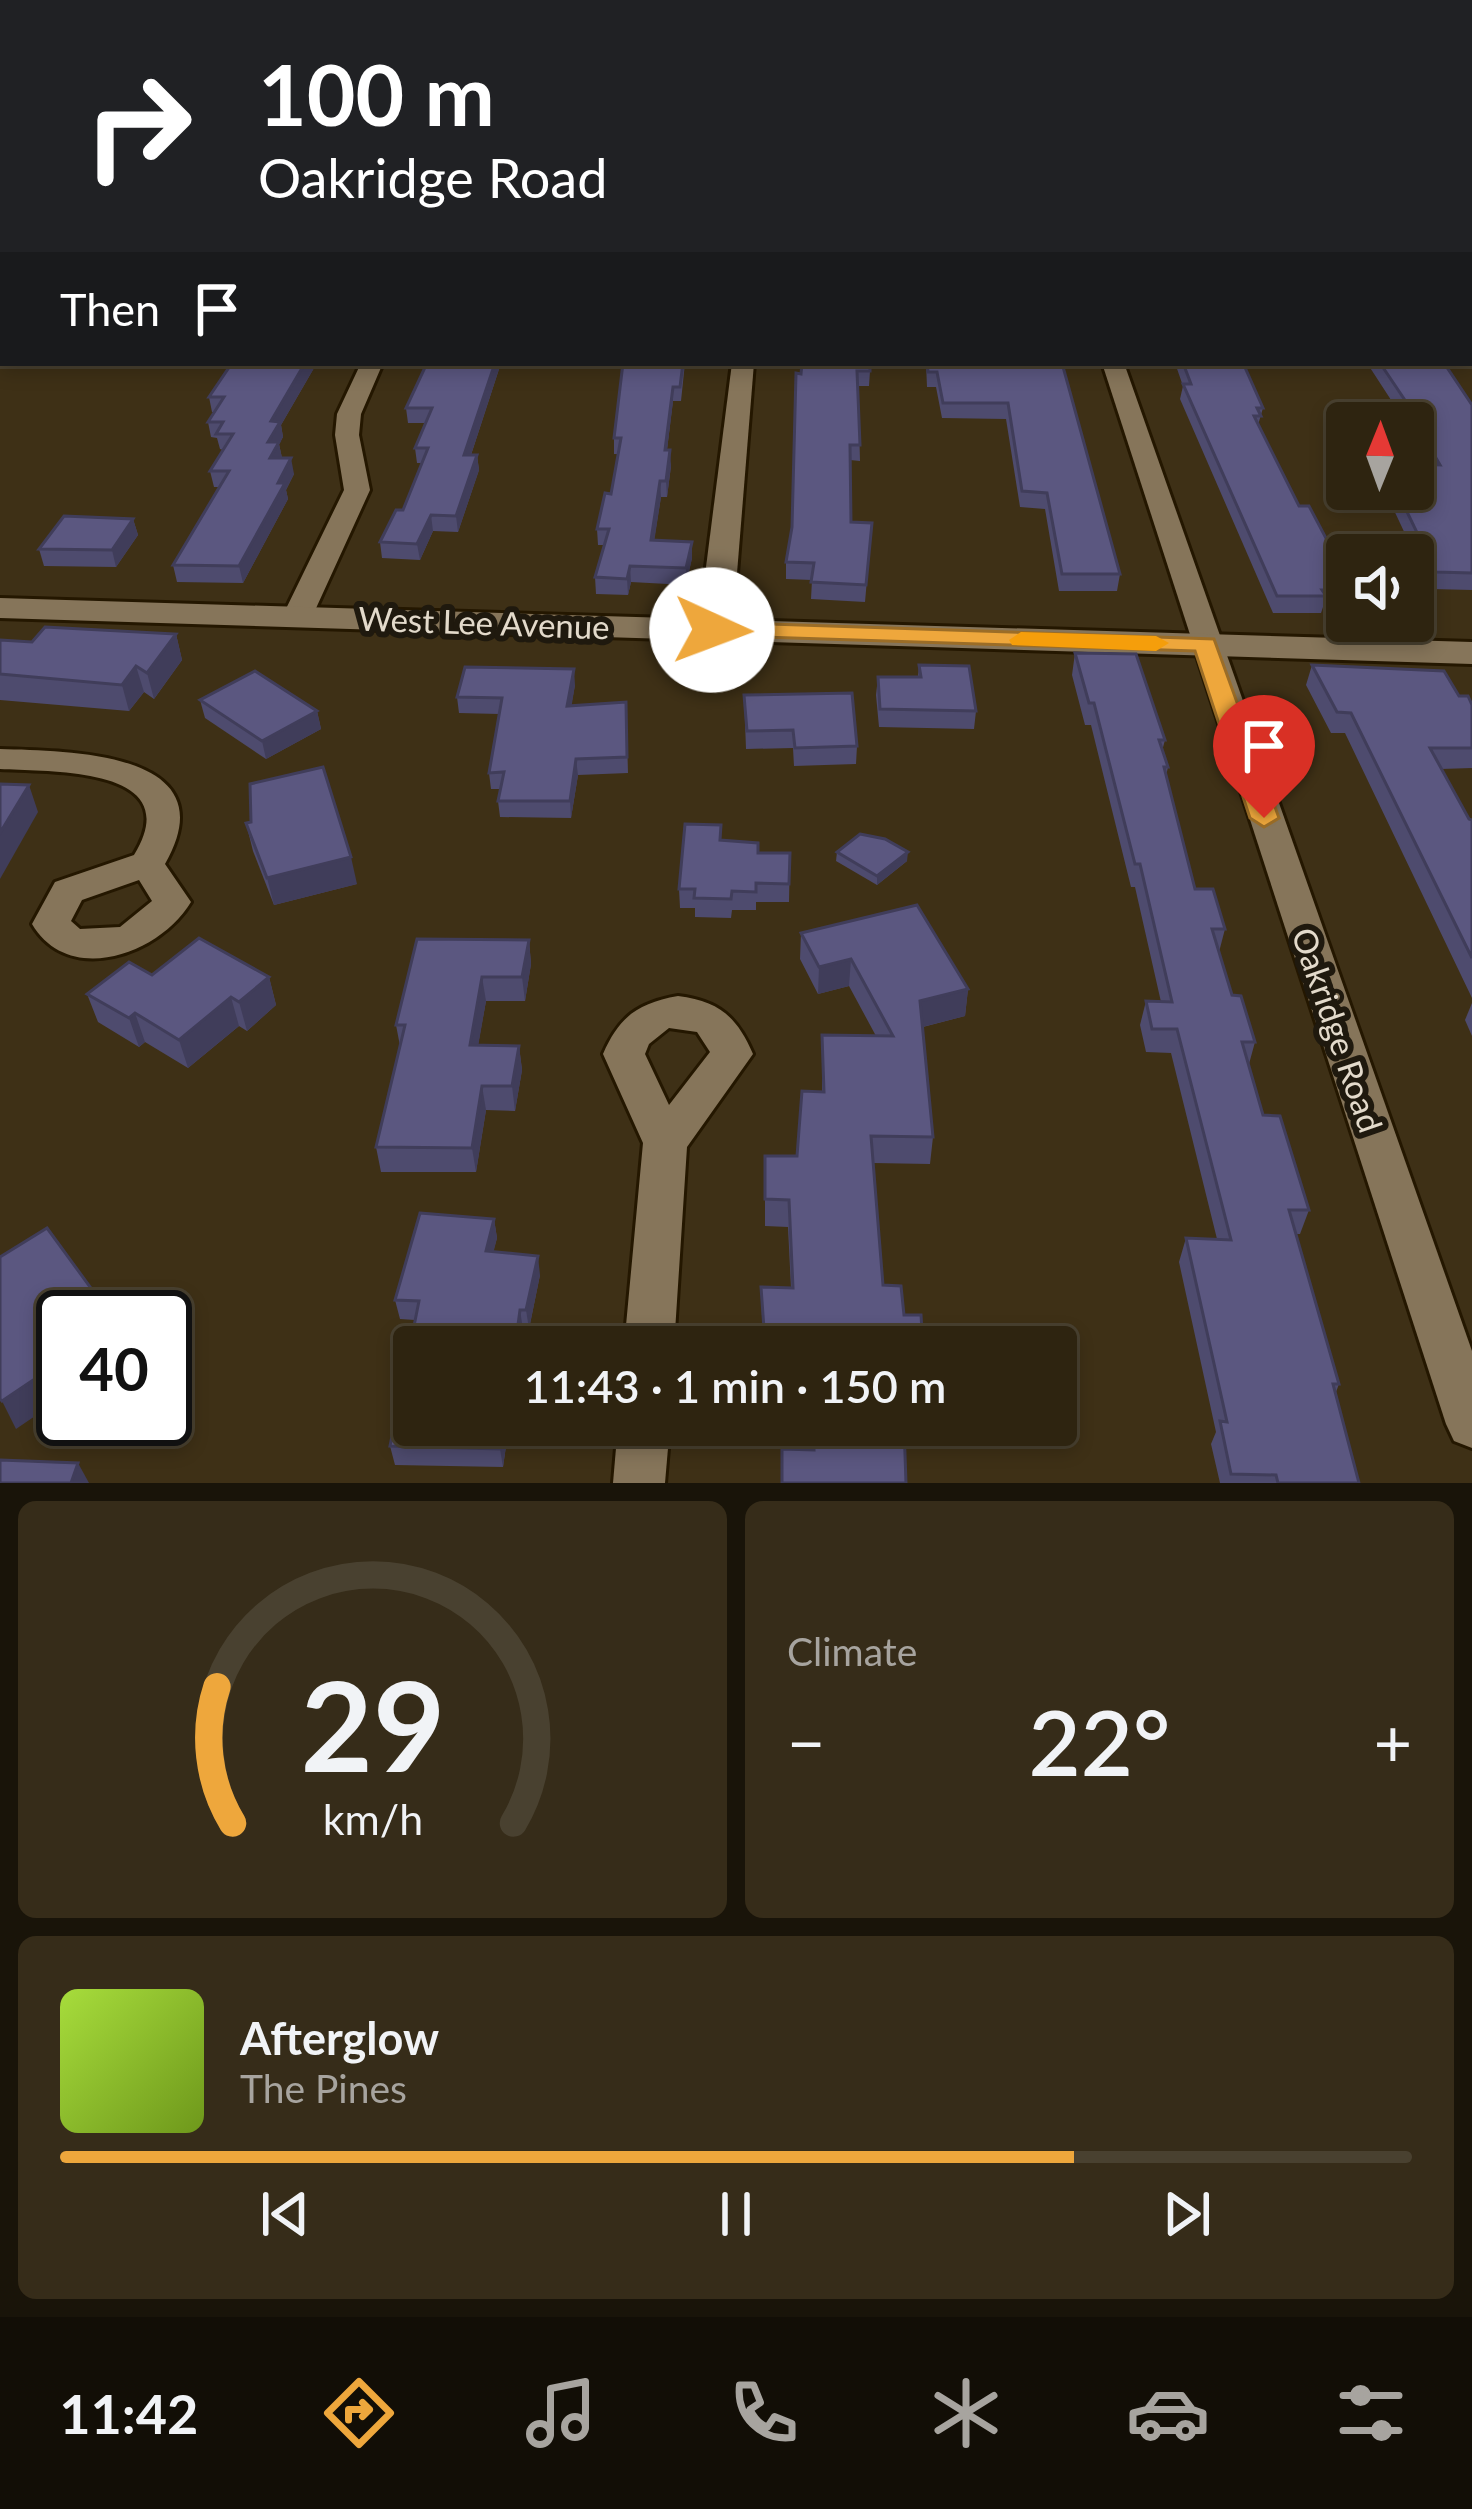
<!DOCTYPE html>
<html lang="en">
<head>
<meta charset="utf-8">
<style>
  :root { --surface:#2e2410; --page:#362c19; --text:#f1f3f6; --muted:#a7a49f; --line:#494130; --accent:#eea73c }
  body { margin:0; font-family:Lato,sans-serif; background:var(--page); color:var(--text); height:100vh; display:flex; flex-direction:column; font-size:45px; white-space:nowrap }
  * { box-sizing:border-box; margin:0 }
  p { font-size:39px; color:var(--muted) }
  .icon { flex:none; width:66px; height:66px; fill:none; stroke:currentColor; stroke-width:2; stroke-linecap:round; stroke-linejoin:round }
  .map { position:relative; height:1483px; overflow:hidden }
  .sheet { display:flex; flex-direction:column; gap:18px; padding:18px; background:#191409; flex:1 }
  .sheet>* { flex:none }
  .hud { position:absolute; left:0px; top:0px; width:1473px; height:366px; box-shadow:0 6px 18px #0003,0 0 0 3px var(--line); background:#202124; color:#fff; overflow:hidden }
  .needle { width:78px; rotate:1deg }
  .tools { position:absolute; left:1326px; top:402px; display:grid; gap:24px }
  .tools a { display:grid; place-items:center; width:108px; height:108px; border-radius:12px; background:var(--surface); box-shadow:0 6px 18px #0003,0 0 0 3px var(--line); font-size:60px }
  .speed { position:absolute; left:36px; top:1290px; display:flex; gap:24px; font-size:60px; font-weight:700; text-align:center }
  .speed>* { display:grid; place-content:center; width:156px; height:156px; border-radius:50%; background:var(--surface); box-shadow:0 6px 18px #0003,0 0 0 3px var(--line); line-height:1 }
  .speed .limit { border:6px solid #111; border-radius:18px; background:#fff; color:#111 }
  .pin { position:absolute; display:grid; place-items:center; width:102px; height:102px; color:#fff; margin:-123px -51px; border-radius:50% 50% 50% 0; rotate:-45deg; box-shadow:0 0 12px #0007 }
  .pin .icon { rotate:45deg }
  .me { position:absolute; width:132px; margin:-66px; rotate:92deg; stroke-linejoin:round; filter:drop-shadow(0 0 9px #0008) }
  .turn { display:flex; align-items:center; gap:42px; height:252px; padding:0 60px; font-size:54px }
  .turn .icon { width:156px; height:156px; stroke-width:2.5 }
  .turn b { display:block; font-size:84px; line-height:102px }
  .then { display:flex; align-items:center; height:114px; padding:0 60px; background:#0003; gap:24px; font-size:45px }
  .big { font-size:90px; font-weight:600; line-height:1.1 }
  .sheet .tile { flex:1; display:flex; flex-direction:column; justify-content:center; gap:18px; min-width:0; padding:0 42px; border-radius:18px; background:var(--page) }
  .sheet .dial { align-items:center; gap:0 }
  .dial svg { height:312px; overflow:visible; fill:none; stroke:var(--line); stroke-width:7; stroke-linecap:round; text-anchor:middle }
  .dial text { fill:var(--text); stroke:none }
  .song { display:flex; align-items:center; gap:36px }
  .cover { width:144px; height:144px; border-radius:18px; background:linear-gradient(135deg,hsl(80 70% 55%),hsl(80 70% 35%)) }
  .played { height:12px; border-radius:6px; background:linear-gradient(90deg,var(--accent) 75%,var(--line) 75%) }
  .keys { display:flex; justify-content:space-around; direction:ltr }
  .heat { display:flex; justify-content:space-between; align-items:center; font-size:66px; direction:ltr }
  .sheet .tiles { flex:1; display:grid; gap:18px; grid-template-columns:1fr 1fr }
  .tile:last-child { grid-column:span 2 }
  .trip { position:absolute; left:393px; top:1326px; width:684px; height:120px; border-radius:12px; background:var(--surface); box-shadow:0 6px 18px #0003,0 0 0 3px var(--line); font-weight:600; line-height:120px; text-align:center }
  .dock { display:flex; height:192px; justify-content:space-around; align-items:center; background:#120e06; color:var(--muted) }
  .dock .icon { width:84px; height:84px }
  .dock .current { color:var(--accent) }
  .dock b { font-size:54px; color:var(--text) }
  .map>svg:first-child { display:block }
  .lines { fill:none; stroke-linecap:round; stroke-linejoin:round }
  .service-casing { stroke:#241700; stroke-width:6 }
  .minor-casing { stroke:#241700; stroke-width:6 }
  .tertiary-casing { stroke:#241700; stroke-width:6 }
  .service { fill:#86755a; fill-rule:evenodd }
  .minor { fill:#86755a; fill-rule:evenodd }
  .tertiary { fill:#86755a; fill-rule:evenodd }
  .wall { fill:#4e4b6e }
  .shaded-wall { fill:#403d5a }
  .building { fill:#5b5780; stroke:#403d5a; stroke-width:3 }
  .route { fill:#eea73c; stroke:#9b6d27; stroke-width:3 }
  .slow { fill:#f59e0b }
  .labels { text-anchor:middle; stroke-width:12; stroke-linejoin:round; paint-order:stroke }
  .street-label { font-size:33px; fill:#e3dacb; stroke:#1f190e }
</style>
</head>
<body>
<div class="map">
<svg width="1472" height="1483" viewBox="0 0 1472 1483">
  <rect width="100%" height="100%" fill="#3e3016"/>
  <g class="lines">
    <g class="service-casing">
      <path id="service" d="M1225 0H1231L1233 3H1227Z"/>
    </g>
    <g class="minor-casing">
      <g id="minor">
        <path d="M349 0H364L347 3Z"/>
        <path d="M640 0H654L639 3Z"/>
        <path d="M754 0H768L753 3Z"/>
        <path d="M1355 0H1370L1372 3H1358Z"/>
        <path d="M1470 340 1472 341V357L1470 356Z"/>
        <path d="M361 363H383L361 414 359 435 370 490 312 617 307 623H287L282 617 344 490 335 435 337 414Z"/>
        <path d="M732 363H754L735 598 728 630 713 639 698 630Z"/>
        <path d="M1102 363H1124L1472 1351V1448L1454 1441 1446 1424Z"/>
        <path d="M0 749C72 751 229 752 165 864L191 902C160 954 69 987 32 924L55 882 134 855C188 767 54 772 0 769ZM139 880 152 901 120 927 80 929 71 921 82 900Z"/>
        <path d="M678 996C719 1001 737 1017 753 1054L687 1147 674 1347H624L643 1143 603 1054C619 1017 638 1003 678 996ZM669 1028 697 1032 710 1052 669 1105 645 1054 649 1044Z"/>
        <path d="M618 1425H670L665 1483H613Z"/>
      </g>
    </g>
    <g class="tertiary-casing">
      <g id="tertiary">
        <rect x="0" y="60" width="3" height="11"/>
        <path d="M1470 81 1472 82V94L1470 93Z"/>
        <path d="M0 598 1472 642V664L0 618Z"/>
      </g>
    </g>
    <use href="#service" class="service"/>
    <use href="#minor" class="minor"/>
    <use href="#tertiary" class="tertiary"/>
  </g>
  <g class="wall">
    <path d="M232 363H313L314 368 281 425 283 437 279 444 282 458 294 474 286 490 288 499 243 583 177 582 173 565 219 487H214L210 471 223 450 220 449 217 438 211 437 208 422 214 412H212L209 397Z"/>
    <path d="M501 363 471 455H477L479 470 458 532 433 531 420 560 382 558 380 542 403 510 422 463H417L415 448 425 423H408L406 408Z"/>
    <path d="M623 363H685L681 401H673L667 450 671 466 667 497H661L654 540 692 558 686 585 631 582 628 595 596 594 595 577 604 545H598L597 529 611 494 618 454H614V438Z"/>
    <path d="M926 363H1062L1120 574 1117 591H1059L1045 509 1020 507 1006 419 942 418 936 387H927Z"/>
    <path d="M1175 363H1243L1263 408 1258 425 1299 506 1347 578V607H1323L1321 613H1273L1180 399 1183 386Z"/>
    <path d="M1367 363H1444L1472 405V590L1431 589 1384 489H1413L1427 465 1414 442 1415 437 1413 434V423H1406Z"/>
    <path d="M870 371 869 386H858L860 461 850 460 851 522 872 523 865 602 811 599 812 580 786 579V562L792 527 801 374Z"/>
    <path d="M133 519 138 535 116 567 44 566 39 549Z"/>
    <path d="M176 634 182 660 154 699 144 692 129 711 0 700V640L32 642Z"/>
    <path d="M1075 653 1165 740 1162 751 1168 767 1166 776 1195 889 1225 929 1219 952 1232 995 1255 1042 1249 1064 1263 1115 1309 1210 1300 1234H1296L1339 1384 1336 1392 1359 1483H1220L1211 1444 1216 1432 1179 1262 1186 1238 1217 1239 1171 1053 1146 1052 1140 1025 1146 1001 1161 1002 1135 887H1131L1091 725H1085L1072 675Z"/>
    <path d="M919 665 976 711 974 729 879 727 876 695 878 677H918Z"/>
    <path d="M1312 665 1459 696 1472 705V768L1441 769 1469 819 1472 820V998L1345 733H1331L1306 685Z"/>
    <path d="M575 685 571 706 626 702 628 773 578 775 571 818 500 817 498 801 500 789H491L489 773 499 714 459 713 457 697Z"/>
    <path d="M744 695 857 746 856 764 794 766 793 748 746 749Z"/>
    <path d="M200 700 317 711 321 729 266 759 205 718Z"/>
    <path d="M246 823 357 884 274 905 253 851Z"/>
    <path d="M721 840 758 853H790L789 902H756V910H732L731 918 695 917V908H680L679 889Z"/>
    <path d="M837 852 907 861 877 885 836 861Z"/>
    <path d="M801 933 968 989 965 1016 923 1027 933 1137 930 1164 873 1163 883 1285 923 1347H763L761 1287 791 1288 788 1227 765 1226V1156H797L822 1092V1035L876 1036 849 986 818 994 800 959Z"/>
    <path d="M529 940 531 964 525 1001H486L478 1045 519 1046 522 1070 515 1111 486 1110 476 1172H381L376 1147 400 1046 396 1025Z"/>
    <path d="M152 975 269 977 276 1005 247 1031 239 1026 188 1068 145 1042 139 1047 98 1022 87 994Z"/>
    <path d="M1472 1003V1036L1465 1020Z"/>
    <path d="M494 1219 497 1238 493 1252 540 1275 529 1329H523L503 1467 395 1465 390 1446 415 1320 400 1319 395 1300Z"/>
    <path d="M812 1425H911L909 1435 812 1450Z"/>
  </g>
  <g class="shaded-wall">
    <path d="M305 363H313L314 368 281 425 283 437 279 444 282 458 273 473 268 442 271 421Z"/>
    <path d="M495 363H501L466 470 464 455Z"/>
    <path d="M673 387V401L665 466V450Z"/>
    <path d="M670 450 671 466 667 497 666 481Z"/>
    <path d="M477 455 479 470 458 532 456 516Z"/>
    <path d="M291 458 294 474 286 490 288 499 243 583 239 566Z"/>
    <path d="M660 481 661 497 652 556 651 540Z"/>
    <path d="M431 515 433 531 420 560 417 544Z"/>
    <path d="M133 519 138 535 116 567 112 550Z"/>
    <path d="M692 542V558L686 585V568Z"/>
    <path d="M630 566 631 582 628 595 627 579Z"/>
    <path d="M176 634 182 660 154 699 147 673Z"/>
    <path d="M136 666 144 692 129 711 122 685Z"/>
    <path d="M574 669 575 685 569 722 567 706Z"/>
    <path d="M317 711 321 729 266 759 262 741Z"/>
    <path d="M576 759 578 775 571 818 570 801Z"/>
    <path d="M29 785 38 812 0 879V833Z"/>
    <path d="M908 852 907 861 877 885V876Z"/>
    <path d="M351 857 357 884 274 905 267 878Z"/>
    <path d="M529 940 531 964 525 1001 522 977Z"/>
    <path d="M851 959 849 986 818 994 819 967Z"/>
    <path d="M269 977 276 1005 247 1031 239 1002Z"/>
    <path d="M482 977 486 1001 474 1070 470 1045Z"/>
    <path d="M968 989 965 1016 918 1028 920 1001Z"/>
    <path d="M231 997 239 1026 188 1068 179 1040Z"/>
    <path d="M135 1013 145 1042 139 1047 129 1018Z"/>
    <path d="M519 1046 522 1070 515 1111 512 1086Z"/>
    <path d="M482 1086 486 1110 476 1172 472 1148Z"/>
    <path d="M494 1219 497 1238 489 1270 486 1251Z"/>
    <path d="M538 1256 540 1275 529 1329 526 1310Z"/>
    <path d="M520 1310 523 1329 521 1347H515Z"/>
    <path d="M63 1360V1397L16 1429 2 1401Z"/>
    <path d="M504 1425H509L503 1467 500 1449Z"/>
    <path d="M78 1463 89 1483H71Z"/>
  </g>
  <g class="building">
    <path d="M1119 0H1216L1218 3H1120Z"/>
    <path d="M1470 193 1472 195V264L1470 261Z"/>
    <path d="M232 363H305L271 421 280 422 268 442H279L270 458H291L278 483H285L239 566 173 565 229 471H210L233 434H216L223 422H208L224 397H209Z"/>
    <path d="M427 363H495L464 455H477L456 516 431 515 417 544 380 542 396 510H403L428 448H415L432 408H406Z"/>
    <path d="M623 363H683L680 387H673L665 450H670L666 481H660L651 540 692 542 686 568 630 566 627 579 595 577 609 529H597L605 493 611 494 621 438H614Z"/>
    <path d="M802 363H870V371H857L860 445H850L851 522 872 523 866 585 811 582 814 563 786 562 792 527 796 373 801 374Z"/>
    <path d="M927 363H1062L1120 574H1062L1047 493 1022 491 1008 403H943L937 372H928Z"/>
    <path d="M1183 363H1243L1263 408H1257L1261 416H1254L1299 506H1309L1347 578V590H1322L1326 596H1277L1183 384H1191Z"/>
    <path d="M1380 363H1444L1472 405V573L1436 572 1396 489H1413V464L1440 465 1418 427H1423Z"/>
    <path d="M64 516 133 519 112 550 39 549Z"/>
    <path d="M45 627 176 634 147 673 136 666 122 685 0 674V640L32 642Z"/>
    <path d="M1075 653 1136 654 1165 740H1159L1168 767H1164L1195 889H1213L1225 929H1212L1232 995 1241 996 1255 1042H1242L1263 1115 1280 1116 1309 1210H1289L1339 1384H1333L1359 1483H1278L1276 1475 1231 1474 1220 1421 1227 1422 1186 1238 1231 1240 1177 1029H1152L1146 1001 1172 1002 1140 864H1135L1094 703H1089Z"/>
    <path d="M919 665 969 666 976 711 880 709 878 677H921Z"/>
    <path d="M1312 665 1444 671 1459 696H1468L1472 705V748H1430L1469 819 1472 820V958L1351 713 1337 712Z"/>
    <path d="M465 667 574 669 567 706 626 702 627 757 576 759 570 801H498L504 772 489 773 502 698 457 697Z"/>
    <path d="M255 671 317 711 262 741 200 700Z"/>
    <path d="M852 693 857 746 795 748 793 730 747 731 744 695Z"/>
    <path d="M323 767 351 857 267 878 246 823 251 822 250 784Z"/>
    <path d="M0 784 29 785 0 833Z"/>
    <path d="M685 824 721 825 720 840 758 843V853H790L789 884 756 883V892L732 891 731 899 694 898 695 889H679Z"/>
    <path d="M860 834 885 839 908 852 877 876 837 852Z"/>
    <path d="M917 905 968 989 920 1001 933 1137 871 1136 883 1285 901 1286 904 1315H921L923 1347H812V1343H765L761 1287 793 1288 789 1200 765 1199V1156H797L802 1091 824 1092 822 1035 893 1036 851 959 819 967 801 933Z"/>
    <path d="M199 938 269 977 239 1002 231 997 179 1040 135 1013 129 1018 87 994 129 962 152 975Z"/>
    <path d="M417 939 529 940 522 977H482L470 1045 519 1046 512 1086H482L472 1148 376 1147 405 1025H396Z"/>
    <path d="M420 1213 494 1219 486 1251 538 1256 526 1310H520L515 1347H414V1425H504L500 1449 390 1446 419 1301 395 1300Z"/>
    <path d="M47 1228 112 1317H63V1360L2 1401 0 1399V1257Z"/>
    <path d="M813 1425H904L906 1483H782V1449L814 1450Z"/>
    <path d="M0 1460 78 1463 71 1483H0Z"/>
  </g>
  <path class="route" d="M712 622 1214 639 1279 818 1264 827 1250 818 1195 651 704 635 700 630Z"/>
  <path class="slow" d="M1021 632 1156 636 1169 643 1156 651 1012 645 1009 640Z"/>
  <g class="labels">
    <g class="street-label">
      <text transform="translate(484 623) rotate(2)" y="12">West Lee Avenue</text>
      <text transform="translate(1337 1030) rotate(71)" y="12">Oakridge Road</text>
    </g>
  </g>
</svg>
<div class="tools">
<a><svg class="needle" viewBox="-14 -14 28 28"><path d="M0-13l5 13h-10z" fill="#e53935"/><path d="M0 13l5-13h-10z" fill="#a7a49f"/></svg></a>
<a><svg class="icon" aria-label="sound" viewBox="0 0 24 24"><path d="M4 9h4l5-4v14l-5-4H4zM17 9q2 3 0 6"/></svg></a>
</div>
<div class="speed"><div class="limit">40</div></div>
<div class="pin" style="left:1264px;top:818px;background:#d93025"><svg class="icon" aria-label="arrive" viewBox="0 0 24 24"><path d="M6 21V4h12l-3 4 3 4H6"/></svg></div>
<svg class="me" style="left:712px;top:630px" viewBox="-20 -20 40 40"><circle r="19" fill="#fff"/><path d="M0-13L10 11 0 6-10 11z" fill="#eea73c"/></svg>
<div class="trip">11:43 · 1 min · 150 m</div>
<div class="hud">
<div class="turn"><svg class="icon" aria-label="right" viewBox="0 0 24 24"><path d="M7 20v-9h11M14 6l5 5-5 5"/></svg><div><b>100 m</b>Oakridge Road</div></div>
<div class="then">Then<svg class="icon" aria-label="arrive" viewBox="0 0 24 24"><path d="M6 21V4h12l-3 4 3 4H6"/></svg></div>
</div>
</div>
<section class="sheet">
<div class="tiles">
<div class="tile dial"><svg viewBox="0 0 100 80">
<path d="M14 69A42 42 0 1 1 86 69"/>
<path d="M14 69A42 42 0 0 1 10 34" stroke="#eea73c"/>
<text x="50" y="56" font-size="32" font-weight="700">29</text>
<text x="50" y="72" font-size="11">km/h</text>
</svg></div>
<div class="tile"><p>Climate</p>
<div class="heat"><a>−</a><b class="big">22°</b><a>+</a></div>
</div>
<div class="tile">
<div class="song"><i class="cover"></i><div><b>Afterglow</b><p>The Pines</p></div></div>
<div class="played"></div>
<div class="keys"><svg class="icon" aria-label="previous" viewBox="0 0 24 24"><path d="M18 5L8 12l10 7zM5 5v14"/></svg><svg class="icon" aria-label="pause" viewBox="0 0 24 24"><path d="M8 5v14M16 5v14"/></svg><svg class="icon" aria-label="next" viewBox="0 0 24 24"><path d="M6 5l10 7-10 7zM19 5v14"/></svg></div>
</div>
</div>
</section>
<nav class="dock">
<b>11:42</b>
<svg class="icon current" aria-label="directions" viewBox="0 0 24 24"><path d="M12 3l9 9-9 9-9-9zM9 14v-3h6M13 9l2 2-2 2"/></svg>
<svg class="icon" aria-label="music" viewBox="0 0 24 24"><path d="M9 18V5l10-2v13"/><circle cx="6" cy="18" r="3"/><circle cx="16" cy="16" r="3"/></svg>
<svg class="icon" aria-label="phone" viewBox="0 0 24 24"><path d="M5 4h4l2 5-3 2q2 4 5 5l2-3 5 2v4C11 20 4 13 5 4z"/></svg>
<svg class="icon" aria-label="climate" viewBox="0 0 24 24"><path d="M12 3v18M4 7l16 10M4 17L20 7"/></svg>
<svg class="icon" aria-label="car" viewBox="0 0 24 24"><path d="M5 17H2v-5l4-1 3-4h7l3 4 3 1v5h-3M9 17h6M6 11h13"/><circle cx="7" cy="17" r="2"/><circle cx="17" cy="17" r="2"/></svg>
<svg class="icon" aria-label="filters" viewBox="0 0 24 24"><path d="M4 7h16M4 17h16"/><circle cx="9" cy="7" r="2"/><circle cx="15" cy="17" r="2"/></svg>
</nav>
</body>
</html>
